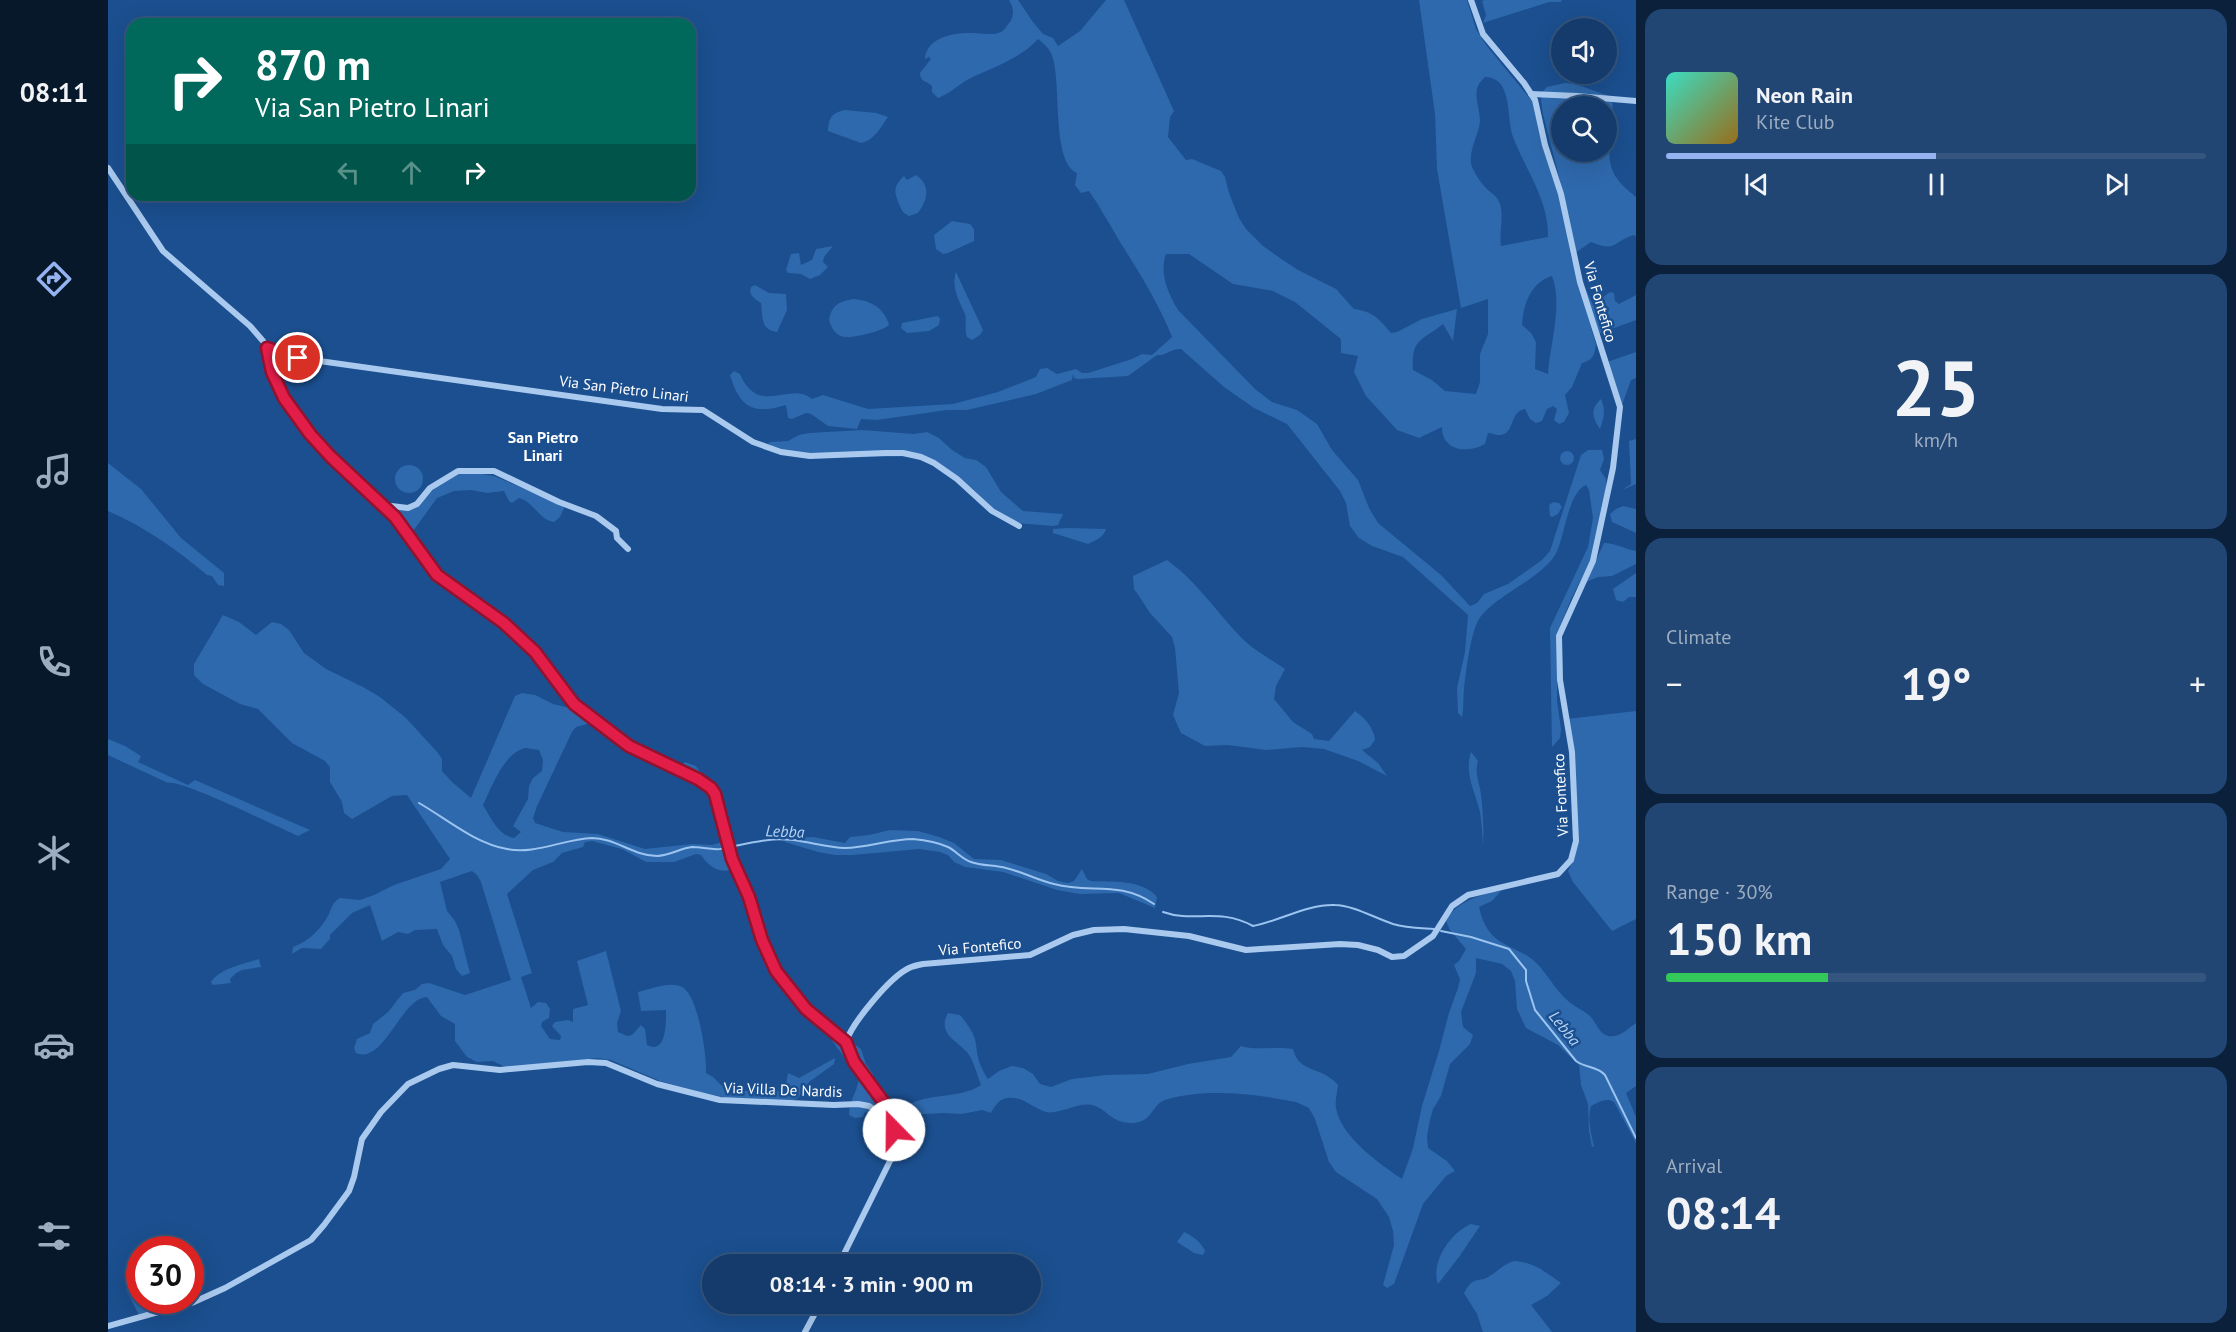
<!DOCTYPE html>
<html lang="en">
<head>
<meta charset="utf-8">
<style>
  :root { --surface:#143b6b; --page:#214673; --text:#f1f3f6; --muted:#9dadc1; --line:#33557e; --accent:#95b2f1 }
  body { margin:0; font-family:"PT Sans",sans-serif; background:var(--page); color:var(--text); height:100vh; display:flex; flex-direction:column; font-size:22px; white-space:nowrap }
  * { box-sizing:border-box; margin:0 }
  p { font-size:20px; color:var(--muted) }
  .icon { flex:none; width:33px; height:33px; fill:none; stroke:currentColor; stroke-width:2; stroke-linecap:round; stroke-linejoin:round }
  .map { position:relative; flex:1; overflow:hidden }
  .details { display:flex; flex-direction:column; gap:9px; padding:9px; background:#0b203b; width:600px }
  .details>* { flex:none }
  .hud { position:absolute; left:18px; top:18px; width:570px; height:183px; border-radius:18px; box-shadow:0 6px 24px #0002,0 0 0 2px var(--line); background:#00695c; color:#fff; overflow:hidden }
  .tools { position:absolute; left:1443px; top:18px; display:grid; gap:12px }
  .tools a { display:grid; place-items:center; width:66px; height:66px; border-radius:50%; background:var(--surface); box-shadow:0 6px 24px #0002,0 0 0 2px var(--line); font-size:30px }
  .speed { position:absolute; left:18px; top:1236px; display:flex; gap:12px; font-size:30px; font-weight:700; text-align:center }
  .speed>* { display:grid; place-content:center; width:78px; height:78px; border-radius:50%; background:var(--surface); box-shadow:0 6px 24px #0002,0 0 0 2px var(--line); line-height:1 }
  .speed .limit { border:9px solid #d22; background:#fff; color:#111 }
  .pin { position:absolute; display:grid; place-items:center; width:51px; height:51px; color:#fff; margin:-26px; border:3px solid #fff; border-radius:50%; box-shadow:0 2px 6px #0007 }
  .me { position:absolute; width:66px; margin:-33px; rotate:338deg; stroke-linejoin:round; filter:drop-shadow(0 0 4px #0008) }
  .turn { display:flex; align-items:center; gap:21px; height:126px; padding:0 30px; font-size:27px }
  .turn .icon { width:78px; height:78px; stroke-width:2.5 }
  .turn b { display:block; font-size:42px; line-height:51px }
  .lanes { display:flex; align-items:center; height:57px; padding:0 30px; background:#0003; justify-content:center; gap:30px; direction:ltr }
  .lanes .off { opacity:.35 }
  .big { font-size:45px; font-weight:700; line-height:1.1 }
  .details .widget { flex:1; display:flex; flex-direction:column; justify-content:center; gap:9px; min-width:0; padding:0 21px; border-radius:18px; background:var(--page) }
  .details .dial { align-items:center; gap:0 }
  .dial b { font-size:78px; line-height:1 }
  .song { display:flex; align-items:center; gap:18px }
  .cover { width:72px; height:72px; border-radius:9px; background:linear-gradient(135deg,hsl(170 70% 55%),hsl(40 70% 35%)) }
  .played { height:6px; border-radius:3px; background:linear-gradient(90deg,var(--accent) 50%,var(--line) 50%) }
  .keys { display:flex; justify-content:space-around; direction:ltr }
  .heat { display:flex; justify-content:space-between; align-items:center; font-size:33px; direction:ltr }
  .charge { height:9px; border-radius:4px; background:linear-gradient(90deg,#34c759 30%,var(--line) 0) }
  .trip { position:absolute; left:594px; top:1254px; width:339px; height:60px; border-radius:30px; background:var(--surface); box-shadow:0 6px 24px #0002,0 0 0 2px var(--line); font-weight:700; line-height:60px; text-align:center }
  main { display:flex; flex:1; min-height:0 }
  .tabs { display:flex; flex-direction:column; width:108px; justify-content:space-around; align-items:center; background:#08182b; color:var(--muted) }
  .tabs .icon { width:42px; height:42px }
  .tabs .on { color:var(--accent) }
  .tabs b { font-size:27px; color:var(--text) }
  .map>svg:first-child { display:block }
  .green { fill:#2e69ad; fill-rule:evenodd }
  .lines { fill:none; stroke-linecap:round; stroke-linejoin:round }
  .stream { stroke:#9cc4f0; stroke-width:2 }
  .minor { stroke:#a9c9ee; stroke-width:6 }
  .route-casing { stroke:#92132f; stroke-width:15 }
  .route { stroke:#e11d48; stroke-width:10 }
  .labels { text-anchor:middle; stroke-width:5; stroke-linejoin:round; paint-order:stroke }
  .street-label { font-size:15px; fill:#fff; stroke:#1b4f8f }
  .neighbourhood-label { font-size:16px; font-weight:bold; fill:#fff; stroke:#1b4f8f }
  .water-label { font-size:16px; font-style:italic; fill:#b5d3f5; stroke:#1b4f8f }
</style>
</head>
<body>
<main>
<nav class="tabs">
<b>08:11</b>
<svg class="icon on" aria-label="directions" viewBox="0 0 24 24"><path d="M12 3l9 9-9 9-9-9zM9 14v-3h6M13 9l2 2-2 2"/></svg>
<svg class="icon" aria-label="music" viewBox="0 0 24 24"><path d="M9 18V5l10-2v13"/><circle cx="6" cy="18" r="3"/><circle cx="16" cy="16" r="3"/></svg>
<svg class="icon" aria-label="phone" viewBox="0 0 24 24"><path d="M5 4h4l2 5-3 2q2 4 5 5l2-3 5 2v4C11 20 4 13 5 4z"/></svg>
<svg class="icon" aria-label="climate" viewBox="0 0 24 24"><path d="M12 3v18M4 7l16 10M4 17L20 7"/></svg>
<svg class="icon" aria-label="car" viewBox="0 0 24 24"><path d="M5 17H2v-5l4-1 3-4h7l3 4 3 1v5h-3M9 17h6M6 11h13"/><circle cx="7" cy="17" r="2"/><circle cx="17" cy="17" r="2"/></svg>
<svg class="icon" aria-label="filters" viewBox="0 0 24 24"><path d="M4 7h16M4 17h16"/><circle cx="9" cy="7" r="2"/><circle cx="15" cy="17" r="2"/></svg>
</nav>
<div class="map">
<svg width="1528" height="1332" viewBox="0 0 1528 1332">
  <rect width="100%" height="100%" fill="#1b4f8f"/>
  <g class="green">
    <path d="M901 0H910L925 22 935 34 945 38 950 46 972 31 998 0H1016L1066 111 1062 117 1060 137 1078 160 1084 159 1113 171 1117 177 1121 193 1131 218 1138 229 1155 246 1172 258 1190 270 1228 289 1246 309C1266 312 1270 318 1283 333L1289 332 1314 319 1349 309 1345 341 1335 324C1314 341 1303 338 1305 370L1324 380 1337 391 1368 394 1372 382V354L1380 334V299L1353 308 1329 169 1327 114 1311 0H1359L1368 29 1378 45 1424 101 1436 150 1453 201 1463 257 1488 345C1486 356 1485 360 1474 363L1464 387 1457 395 1461 413 1456 422 1451 424 1446 420 1449 409 1445 406 1439 409 1434 421 1428 423 1422 419 1417 409C1400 412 1408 436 1390 435 1387 435 1384 433 1380 433L1377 444C1359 454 1334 451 1334 427L1311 438 1289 430 1258 396 1246 372 1250 356 1233 353V339L1187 302 1165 291 1125 284 1081 254H1058C1051 273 1060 293 1070 310L1147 389 1164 402 1189 410 1209 424 1224 450 1250 480 1261 508 1270 523 1333 575 1362 606 1369 603 1376 594 1400 584 1434 560 1442 551 1473 455 1480 450H1494L1496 459 1492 470 1498 479V493L1485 556 1463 599 1449 634V701L1453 729 1452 738 1444 747 1442 628 1480 547 1485 518 1481 490 1478 485C1459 493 1457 539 1447 555 1432 580 1383 597 1370 621 1362 637 1358 671 1356 689 1355 698 1356 708 1354 717L1350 713 1349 688 1357 652 1360 615 1295 557 1264 546 1251 538 1242 526 1238 503 1232 491 1187 434 1179 424 1146 408 1116 387 1073 349C1064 348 1058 356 1049 355L1020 376 970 379 966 378 965 374 964 380 928 394 859 410H839L769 420 753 419 749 429 720 426 703 414 698 413 684 419 680 418 678 405C645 415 632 408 622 375L626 371 632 374C651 418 682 380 704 399L715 395 760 409 845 404 890 392 928 377 932 369 939 368 949 374 968 369 974 373H980L1024 359 1034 354 1044 355 1064 337C1051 304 1031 272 1012 242 1002 225 992 207 981 191L973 193 967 185 969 173C942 161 955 79 943 53 940 47 935 43 930 39 911 60 883 68 859 80 849 86 841 94 830 98L824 92V86C818 80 813 83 812 73L823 59 821 57 817 59C818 37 847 32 865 33 873 33 884 36 893 32 897 30 899 25 902 22 907 14 905 7 901 0ZM1377 77C1385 77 1392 81 1395 88 1402 102 1400 119 1404 134 1416 168 1441 199 1440 237L1393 246C1391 232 1396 216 1392 204 1389 196 1386 195 1380 190 1374 185 1367 174 1364 167 1359 152 1371 135 1372 121 1372 110 1367 100 1369 89 1370 84 1373 81 1377 77ZM1444 276C1455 305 1442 343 1440 374L1427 369 1428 342 1423 333 1414 325C1415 305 1423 282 1444 276Z"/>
    <path d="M1377 0H1453L1454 2H1441L1375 23 1378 15 1374 1Z"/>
    <path d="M1457 83 1467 84 1504 97C1507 121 1494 157 1508 177 1513 185 1521 191 1528 197V237L1526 235C1505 241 1509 253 1483 242L1467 253 1456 196 1435 114 1433 100 1435 91 1439 87ZM1454 106H1498V152H1454Z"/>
    <path d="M737 110 768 113 780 117C772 128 767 140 753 143L720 131C721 118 723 113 737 110Z"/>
    <path d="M808 175C823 185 820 200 810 213L801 216C794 212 794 211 791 204 786 191 785 187 796 176L799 180Z"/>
    <path d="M844 221 862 224 866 229V241L840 253 835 254 828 249 826 235Z"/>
    <path d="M725 246 716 257 715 262 720 267 712 275 702 279 693 274 680 273 678 270 683 254 691 253 693 265 704 260 708 249Z"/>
    <path d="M848 272 875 330 872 335 864 340 859 337C856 329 859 320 857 314 851 300 843 287 848 272Z"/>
    <path d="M1475 283 1485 305 1502 292 1506 293 1507 301 1511 304 1528 295V320L1490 334Z"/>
    <path d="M647 285 661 293 678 294 679 310 669 332C652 330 655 316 653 303 647 299 640 295 643 287Z"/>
    <path d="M745 299C762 300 777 308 781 325 775 331 741 340 733 336 726 333 723 327 721 320 723 306 731 301 745 299Z"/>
    <path d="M830 316 832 319 831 325 821 331 799 333 793 328 794 323Z"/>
    <path d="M1528 352V378L1523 380 1514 405 1499 362Z"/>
    <path d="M1493 399C1498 410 1496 418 1492 429 1484 417 1482 409 1493 399Z"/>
    <path d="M754 430 806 434 819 432 831 438 844 450 857 458 868 460 878 467 893 492 915 511 955 514 950 525 945 526 908 523 887 511 865 489 826 462 812 456C771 456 695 463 660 444L662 442 680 441 691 435 701 433Z"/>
    <path d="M1528 439V484L1514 490 1523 484 1521 441Z"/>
    <circle cx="1459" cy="458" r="7"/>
    <path d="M0 463 33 489 73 538 116 573V586L110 585 104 576 99 575C68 549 37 527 0 511Z"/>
    <circle cx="301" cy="479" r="14"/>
    <path d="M368 473 386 476 457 506 452 517 446 522C431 520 426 502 411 498L404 503 401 501 396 491 379 493 363 490 346 491 329 498 305 531 288 510 303 509 334 482 350 474Z"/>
    <path d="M1445 502 1451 503 1454 507 1450 514 1444 517 1442 516 1441 505Z"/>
    <path d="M1515 506 1528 509V533L1504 522 1502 514 1508 509Z"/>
    <path d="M959 528 998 529C996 537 987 541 980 544L945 533V529Z"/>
    <path d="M1496 543C1507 543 1517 549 1528 551V564L1504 576 1490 577 1478 582Z"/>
    <path d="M1059 560C1091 583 1110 615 1138 642 1149 652 1164 660 1177 669L1168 686 1166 699 1185 722 1204 734 1206 739 1221 741 1247 711C1257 718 1266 728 1267 740L1262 747 1254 750 1270 763 1279 776 1250 761 1216 749 1194 747 1158 750 1120 745 1097 746 1073 733 1065 715 1071 693 1067 648 1064 637 1042 613 1031 596 1026 589 1025 576Z"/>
    <path d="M1528 573V597H1521L1515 602 1508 600 1505 589Z"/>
    <path d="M115 615 131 622 148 635 164 622 173 624 181 630 196 653 218 669 255 687 272 697 298 718 330 753 334 759V771L344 782 363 798 407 696 414 693 427 695 445 704 470 710 483 723 468 727 464 732 429 806 425 818 427 823 455 832 490 834 537 849 584 844 604 845 614 842 617 838 619 856 625 870C610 873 601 867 593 855L588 854 566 862H538L514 849 484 841 477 842 475 847 454 853 445 862 425 870 399 894 424 973 413 977 423 1008 430 1002 438 1003 442 1009 441 1018 434 1022 433 1026 442 1039 452 1040 453 1036 444 1026 447 1022 460 1020 465 1022V1009L480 1005 469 961 498 951 513 1011 509 1023 510 1032 519 1036 524 1035 533 1025 537 1029 539 1045C559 1055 558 1022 558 1010L533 1011 530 992C543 989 559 982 572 986 590 991 599 1056 598 1073L605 1077 613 1085 627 1086 636 1091H674L678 1084 680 1073 691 1078 727 1058 726 1064 701 1082 690 1098 684 1101 623 1099 593 1092 552 1081 503 1060 489 1058 401 1069 385 1061 369 1062 359 1057 347 1041V1024L333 1016 319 997C293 998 276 1065 248 1053L246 1048 249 1039 262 1033 265 1024 280 1012 295 993 307 990 314 984 321 983 357 995 403 980 373 882 369 875 364 871 332 882 339 911 347 921 351 930 362 973 354 976 348 969 344 956 335 945 329 929 307 930 300 934 290 932 274 941 262 905 244 913 222 935V939L213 949 194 948 184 954 185 947C201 941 213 929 221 914 224 906 225 902 232 898L252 900 266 895 286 885 333 869 342 859 299 795 284 796 244 819 236 813 234 802 222 782V767L217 761 184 743 150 709 132 704 95 684 86 675V664ZM417 748 431 750 435 760 434 771 425 778 421 786 420 799 405 826 413 832 406 838C390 835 383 818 375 805 384 787 395 754 417 748Z"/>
    <path d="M1528 711V919L1504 931 1465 882 1460 871 1466 859 1470 842 1459 719Z"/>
    <path d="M0 739 17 746 33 756 30 762 80 785 87 780 202 830 190 836C169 827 75 780 60 783L0 755Z"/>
    <path d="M1363 752 1370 761C1366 774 1372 783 1373 795 1375 812 1376 829 1375 845 1374 834 1374 823 1372 812 1367 791 1356 774 1363 752Z"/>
    <path d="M577 762 588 766 596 778 570 768Z"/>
    <path d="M782 830 810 831 831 837 846 843 866 859 893 860 938 874 950 881 960 883 966 881 974 869 979 879 983 881C1004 882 1034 879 1049 897L1047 908 1011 893 972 894 949 890 895 872 857 867 846 862 840 855 832 852 811 849 745 855H727L710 852 677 842 678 838 705 837 737 843 742 837 761 835Z"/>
    <path d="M1393 891 1384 901 1371 907C1381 953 1411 941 1433 968 1442 979 1449 991 1459 1000 1466 1007 1476 1010 1482 1016 1489 1023 1490 1033 1500 1036 1512 1038 1519 1029 1528 1023V1086L1518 1093 1528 1117V1143L1506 1102C1499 1097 1490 1102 1483 1106 1479 1119 1483 1133 1486 1146L1484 1147 1481 1131 1480 1104 1473 1085 1471 1065 1450 1045 1418 1028 1409 1009 1407 981 1403 971 1394 964 1368 958V973L1353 1012 1355 1027 1365 1035 1362 1044 1342 1064 1333 1096 1325 1109 1322 1120 1319 1136 1320 1148 1339 1161 1347 1171 1338 1176 1315 1204 1286 1284 1279 1288 1275 1285 1286 1245 1285 1231 1281 1217 1269 1199 1228 1172 1221 1162 1207 1119 1201 1108 1188 1102C1147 1094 1101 1088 1060 1099 1040 1104 1047 1128 1015 1122 1003 1120 997 1109 987 1106 971 1100 954 1115 938 1112 924 1108 915 1096 899 1098 891 1099 886 1107 883 1113L874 1110 854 1114 835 1113 801 1115 797 1109C810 1092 852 1100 873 1085 869 1075 866 1061 859 1052 848 1040 829 1033 840 1013L852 1015C858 1022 867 1034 868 1044 869 1056 872 1068 880 1079L891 1071 904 1066 915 1068 925 1074 932 1084 943 1087 964 1079 998 1075 1040 1074 1080 1064 1123 1057 1133 1046C1150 1051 1167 1046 1185 1049 1191 1074 1213 1065 1230 1085 1229 1092 1227 1101 1228 1108 1233 1137 1272 1164 1294 1179L1305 1148 1314 1106 1331 1051 1341 1013 1350 988 1352 979 1346 965 1351 961 1358 949 1342 930 1338 921C1347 902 1373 894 1393 891Z"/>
    <path d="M151 959 153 967 134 970 128 973 122 979 123 983 105 985 103 982C112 968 136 964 151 959Z"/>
    <path d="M719 1030 737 1043 746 1044 753 1049 758 1064 765 1074 767 1086 780 1113 785 1137V1146C770 1137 777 1120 757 1112L755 1117 747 1118 741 1115C741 1099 750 1092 751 1077L725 1042Z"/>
    <path d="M1363 1224 1372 1226 1351 1257 1330 1284C1322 1262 1343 1232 1363 1224Z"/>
    <path d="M1076 1232C1085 1236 1093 1242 1097 1251L1095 1255 1086 1253 1069 1242Z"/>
    <path d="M1406 1261C1426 1262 1437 1272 1453 1283L1439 1296 1423 1305 1444 1332H1375L1369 1314 1356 1293C1358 1290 1359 1287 1362 1284 1366 1280 1370 1280 1376 1279 1388 1274 1393 1265 1406 1261Z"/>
    <path d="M31 1264 32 1300 58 1301 61 1307 31 1315 18 1289 23 1285 17 1270Z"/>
  </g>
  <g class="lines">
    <g class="stream">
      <path d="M311 803C339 819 366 843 399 849 426 855 456 839 484 838 507 838 526 856 549 856 561 856 573 848 584 847 593 847 603 850 612 849 628 846 644 842 660 840 685 836 712 847 737 848 759 848 782 839 805 839 816 840 829 842 840 847 848 851 854 859 863 862 874 866 887 865 898 868 915 872 929 880 946 884 983 894 1010 880 1046 904"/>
      <path d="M1055 912C1086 923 1110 907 1145 926 1172 921 1199 904 1227 905 1244 905 1267 918 1285 924 1298 928 1312 928 1326 929"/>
      <path d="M1333 931 1363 937 1401 949 1418 970V981L1427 1010 1468 1061C1477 1068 1489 1066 1497 1075L1528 1138"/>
    </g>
    <g class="minor">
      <path d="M1423 94 1469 96 1528 101"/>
      <path d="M0 168 55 251 142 326 155 341 159 348 163 372 176 398 202 434 223 457 287 517 329 575 396 623 427 652 466 704 521 746 590 779 603 788 607 794 624 859 641 897 654 940 668 971 698 1009 738 1042 746 1062 777 1104 786 1130 788 1144 783 1159 731 1264"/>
      <path d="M159 348 190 358 554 409 595 410 645 442 673 452 702 456 777 453H795L813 457 826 463 849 479 884 511 911 526"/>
      <path d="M275 505 300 508 309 504 322 488 350 471H386L451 502 488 516 508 531 509 538 520 549"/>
      <path d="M738 1042C744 1023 782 977 801 968 805 966 810 965 815 964L922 955 965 935 986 930 1016 929 1081 936 1138 950 1232 944 1250 945 1270 950 1284 957 1296 956 1325 936 1344 906 1360 895 1450 874 1463 860 1468 841 1464 752 1452 680 1451 636 1485 561 1505 468 1512 407 1472 282 1453 194 1437 145 1427 100 1416 83 1375 34 1363 0"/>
      <path d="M0 1326 86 1302 117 1288 203 1240 216 1225 241 1191 246 1177 254 1139 273 1112 300 1084 331 1069 345 1065 392 1070 480 1062 498 1063 549 1084 612 1100 726 1105 750 1104 761 1106 775 1115 782 1114"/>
      <path d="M697 1332 712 1304"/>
    </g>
  </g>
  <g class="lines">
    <g class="route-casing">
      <path id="route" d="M190 358 159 348 164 372 176 398 202 434 223 457 287 517 329 575 396 623 427 652 466 704 521 746 590 779 603 788 607 794 624 859 641 897 654 940 668 971 698 1009 738 1042 746 1062 777 1104 782 1114 786 1130"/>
    </g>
    <use href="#route" class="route"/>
  </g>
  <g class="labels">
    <g class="street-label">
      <text transform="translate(1492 302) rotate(74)" y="5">Via Fontefico</text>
      <text transform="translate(516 389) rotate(7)" y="5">Via San Pietro Linari</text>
      <text transform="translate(1453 795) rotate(-93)" y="5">Via Fontefico</text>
      <text transform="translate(872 947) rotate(-5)" y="5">Via Fontefico</text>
      <text transform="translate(675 1090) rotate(2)" y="5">Via Villa De Nardis</text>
    </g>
    <g class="neighbourhood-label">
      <text x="435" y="443">San Pietro<tspan x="435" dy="18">Linari</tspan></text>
    </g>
    <g class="water-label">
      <text transform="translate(677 831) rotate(2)" y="6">Lebba</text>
      <text transform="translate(1457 1028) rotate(51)" y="6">Lebba</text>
    </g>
  </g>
</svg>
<div class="tools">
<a><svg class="icon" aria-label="sound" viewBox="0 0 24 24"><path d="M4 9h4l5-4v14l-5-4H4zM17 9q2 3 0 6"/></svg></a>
<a><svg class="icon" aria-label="search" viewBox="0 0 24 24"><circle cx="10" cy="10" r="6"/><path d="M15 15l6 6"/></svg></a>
</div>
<div class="speed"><div class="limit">30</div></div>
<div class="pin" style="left:190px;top:358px;background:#d93025"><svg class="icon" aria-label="arrive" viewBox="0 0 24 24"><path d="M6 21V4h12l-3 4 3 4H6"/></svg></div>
<svg class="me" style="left:786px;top:1130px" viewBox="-20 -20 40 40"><circle r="19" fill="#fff"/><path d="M0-13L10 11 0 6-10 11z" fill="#e11d48"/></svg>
<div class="trip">08:14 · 3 min · 900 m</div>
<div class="hud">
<div class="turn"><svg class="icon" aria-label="right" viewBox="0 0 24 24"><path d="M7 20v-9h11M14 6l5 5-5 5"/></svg><div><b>870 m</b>Via San Pietro Linari</div></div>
<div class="lanes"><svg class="icon off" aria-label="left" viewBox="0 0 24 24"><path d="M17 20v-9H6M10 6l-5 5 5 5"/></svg><svg class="icon off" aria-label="ahead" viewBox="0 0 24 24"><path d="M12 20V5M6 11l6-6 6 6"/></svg><svg class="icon" aria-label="right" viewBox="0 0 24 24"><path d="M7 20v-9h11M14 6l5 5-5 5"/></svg></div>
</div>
</div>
<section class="details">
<div class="widget">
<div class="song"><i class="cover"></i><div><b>Neon Rain</b><p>Kite Club</p></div></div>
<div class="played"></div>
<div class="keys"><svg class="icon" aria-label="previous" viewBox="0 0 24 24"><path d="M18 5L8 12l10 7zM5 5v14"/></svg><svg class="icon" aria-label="pause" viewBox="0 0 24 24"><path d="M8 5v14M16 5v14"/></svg><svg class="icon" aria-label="next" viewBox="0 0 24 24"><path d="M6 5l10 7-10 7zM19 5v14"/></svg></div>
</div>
<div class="widget dial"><b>25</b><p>km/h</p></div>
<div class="widget"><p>Climate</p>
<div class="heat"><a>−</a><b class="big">19°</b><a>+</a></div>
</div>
<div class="widget"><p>Range · 30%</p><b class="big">150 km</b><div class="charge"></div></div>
<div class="widget"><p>Arrival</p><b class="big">08:14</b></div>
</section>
</main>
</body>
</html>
